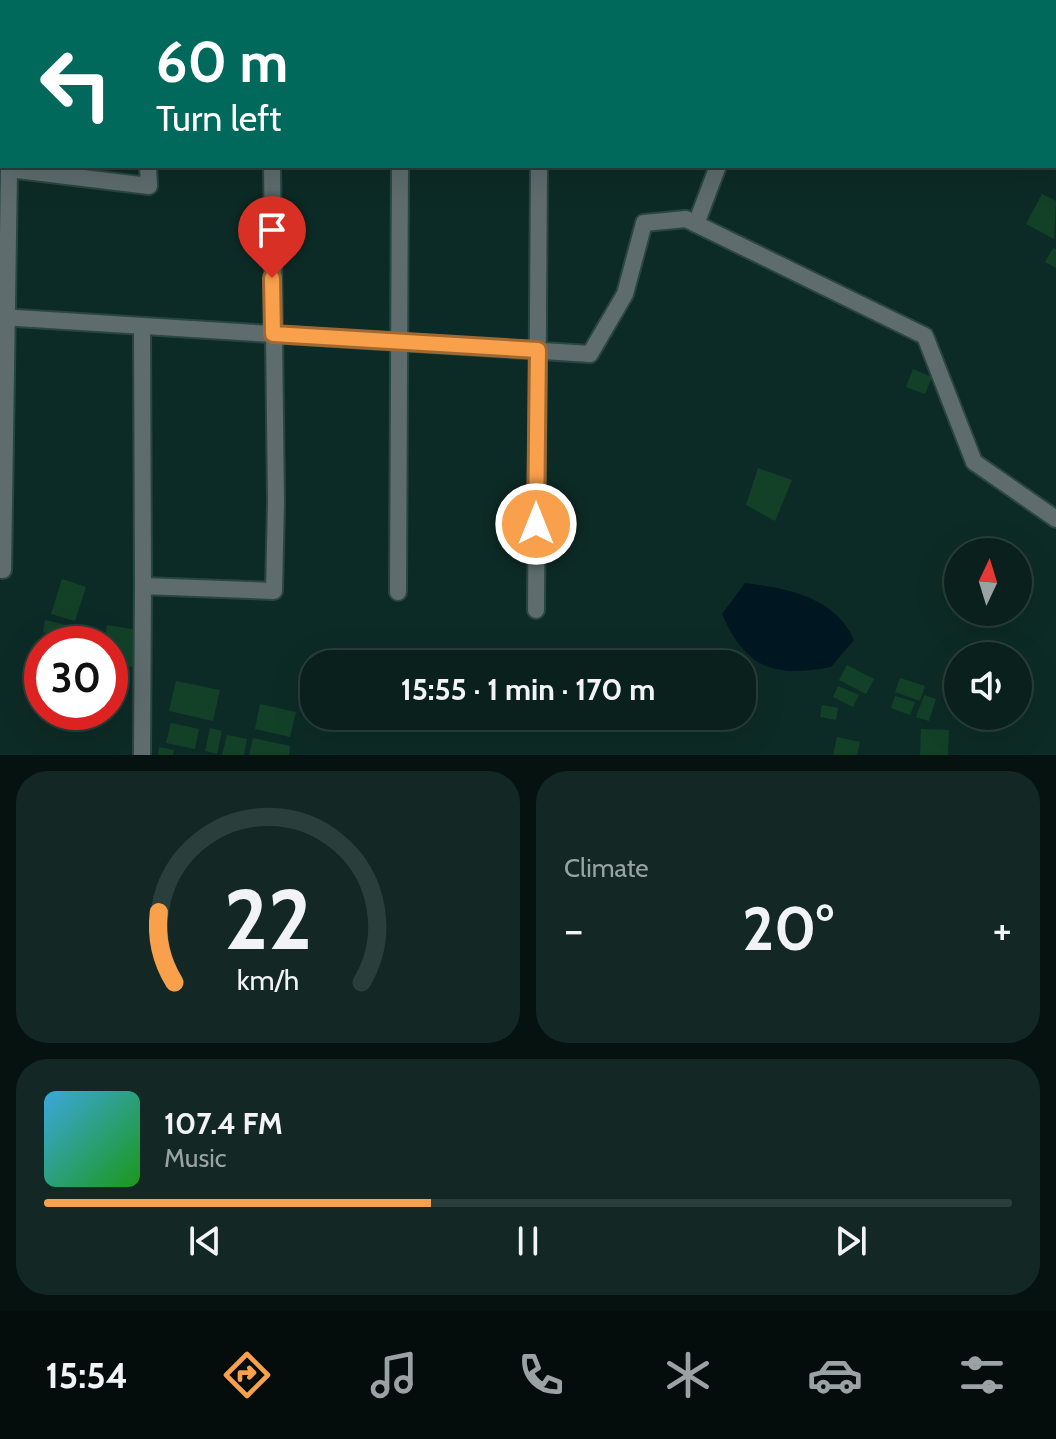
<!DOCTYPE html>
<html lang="en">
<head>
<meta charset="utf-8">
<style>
  :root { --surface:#0a201c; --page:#132825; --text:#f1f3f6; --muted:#99a3a3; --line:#2a3e3b; --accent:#f8a04b }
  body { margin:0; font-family:Cabin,sans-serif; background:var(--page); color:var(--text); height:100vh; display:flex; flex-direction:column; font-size:30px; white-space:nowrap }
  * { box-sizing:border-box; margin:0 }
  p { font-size:26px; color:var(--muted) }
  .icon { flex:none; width:44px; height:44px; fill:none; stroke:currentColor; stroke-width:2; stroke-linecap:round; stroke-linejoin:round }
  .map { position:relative; height:755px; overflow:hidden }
  .sheet { display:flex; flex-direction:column; gap:16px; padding:16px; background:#06120f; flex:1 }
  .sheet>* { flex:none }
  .top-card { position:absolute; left:0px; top:0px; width:1056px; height:168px; box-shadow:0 8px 32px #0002,0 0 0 2px var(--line); background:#00695c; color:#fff; overflow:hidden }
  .needle { width:52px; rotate:4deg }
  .buttons { position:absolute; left:944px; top:538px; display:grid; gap:16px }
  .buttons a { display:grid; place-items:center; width:88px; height:88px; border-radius:50%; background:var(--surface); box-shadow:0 8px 32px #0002,0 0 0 2px var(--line); font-size:40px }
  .speed { position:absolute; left:24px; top:626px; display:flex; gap:16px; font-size:40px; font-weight:700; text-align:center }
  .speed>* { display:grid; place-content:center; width:104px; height:104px; border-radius:50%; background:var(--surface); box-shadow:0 8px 32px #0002,0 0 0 2px var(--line); line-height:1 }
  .speed .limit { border:12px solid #d22; background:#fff; color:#111 }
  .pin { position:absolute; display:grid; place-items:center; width:68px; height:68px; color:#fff; margin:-82px -34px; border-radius:50% 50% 50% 0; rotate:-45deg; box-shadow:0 0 8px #0007 }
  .pin .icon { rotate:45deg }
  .me { position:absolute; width:88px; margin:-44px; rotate:0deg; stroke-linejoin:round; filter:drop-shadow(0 0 6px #0008) }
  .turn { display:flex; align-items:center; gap:28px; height:168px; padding:0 24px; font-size:36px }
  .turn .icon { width:104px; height:104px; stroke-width:2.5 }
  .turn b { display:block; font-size:56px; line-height:68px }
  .big { font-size:60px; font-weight:700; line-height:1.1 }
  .sheet .tile { flex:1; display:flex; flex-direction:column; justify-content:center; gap:12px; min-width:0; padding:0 28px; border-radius:32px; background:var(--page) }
  .sheet .dial { align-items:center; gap:0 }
  .dial svg { height:208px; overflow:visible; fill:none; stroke:var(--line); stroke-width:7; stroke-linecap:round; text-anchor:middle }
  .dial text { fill:var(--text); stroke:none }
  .song { display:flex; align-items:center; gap:24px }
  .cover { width:96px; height:96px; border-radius:12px; background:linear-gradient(135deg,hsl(200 70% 55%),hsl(120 70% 35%)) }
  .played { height:8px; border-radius:4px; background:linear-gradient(90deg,var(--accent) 40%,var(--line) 40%) }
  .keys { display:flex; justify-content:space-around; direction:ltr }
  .heat { display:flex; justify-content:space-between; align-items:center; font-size:44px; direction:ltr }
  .sheet .tiles { flex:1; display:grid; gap:16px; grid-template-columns:1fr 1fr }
  .tile:last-child { grid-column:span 2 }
  .trip { position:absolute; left:300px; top:650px; width:456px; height:80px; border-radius:32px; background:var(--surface); box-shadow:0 8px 32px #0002,0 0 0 2px var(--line); font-weight:700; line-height:80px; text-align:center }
  .dock { display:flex; height:128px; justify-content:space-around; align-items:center; background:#040d0b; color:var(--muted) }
  .dock .icon { width:56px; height:56px }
  .dock .active { color:var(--accent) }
  .dock b { font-size:36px; color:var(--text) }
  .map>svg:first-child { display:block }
  .water { fill:#001721 }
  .building { fill:#134128 }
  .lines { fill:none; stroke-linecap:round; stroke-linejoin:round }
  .street-casing { stroke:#2a4641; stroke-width:20 }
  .street { stroke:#5e6c6d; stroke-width:16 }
  .route-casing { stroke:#a16831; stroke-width:20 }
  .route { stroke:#f8a04b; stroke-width:14 }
</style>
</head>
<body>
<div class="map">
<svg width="1056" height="755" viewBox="0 0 1056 755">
  <rect width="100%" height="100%" fill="#0d2b26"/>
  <path class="water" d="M745 583C786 588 835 597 854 640L831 667C775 678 746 669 722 614Z"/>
  <g class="building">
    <path d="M1042 194 1056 201 1054 239 1026 224Z"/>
    <path d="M1053 248 1056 249V268L1045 262Z"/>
    <path d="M913 369 932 377 925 394 906 387Z"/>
    <path d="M758 468 792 480 775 521 746 505Z"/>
    <path d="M62 579 86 587 75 621 51 614Z"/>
    <path d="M45 620 78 628 75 639 43 632Z"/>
    <path d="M107 625 151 632 145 669 110 663V644H104Z"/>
    <path d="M847 665 874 679 866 694 839 680Z"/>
    <path d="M900 678 925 686 920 701 895 692Z"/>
    <path d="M176 681 220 690 213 721 169 711Z"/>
    <path d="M838 686 859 695 853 707 833 697Z"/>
    <path d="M924 695 936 699 929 721 916 717Z"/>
    <path d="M895 696 915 702 910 715 891 708Z"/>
    <path d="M260 704 296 712 290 737 255 729Z"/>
    <path d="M822 705 838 708 836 720 820 717Z"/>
    <path d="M171 723 199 729 195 749 166 743Z"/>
    <path d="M210 728 222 731 217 754 205 751Z"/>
    <path d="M921 729 949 730 948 755H920Z"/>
    <path d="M227 735 247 739 244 755H222Z"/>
    <path d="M837 737 860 742 857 755H833Z"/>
    <path d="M253 738 290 746 289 755H249Z"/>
    <path d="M159 747 174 750 173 755H158Z"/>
  </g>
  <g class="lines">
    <g class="street-casing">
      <g id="street">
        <path d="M356 2 357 0"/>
        <path d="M782 2V0"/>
        <path d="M696 224 718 166"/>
        <path d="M0 317 590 354 625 294 644 223 686 219 925 336 974 462 1056 519"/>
        <path d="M142 326 143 586"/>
        <path d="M3 570 9 169 149 186 148 166"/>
        <path d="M398 592 400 166"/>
        <path d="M536 610 539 166"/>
        <path d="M142 755 143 586 274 591 276 502 272 166"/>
      </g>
    </g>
    <use href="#street" class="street"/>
  </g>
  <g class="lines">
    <g class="route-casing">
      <path id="route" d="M272 278 273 334 538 350 536 524"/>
    </g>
    <use href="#route" class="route"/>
  </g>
</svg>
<div class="buttons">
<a><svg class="needle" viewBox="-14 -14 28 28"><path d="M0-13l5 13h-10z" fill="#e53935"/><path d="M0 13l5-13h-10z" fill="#99a3a3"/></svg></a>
<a><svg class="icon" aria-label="sound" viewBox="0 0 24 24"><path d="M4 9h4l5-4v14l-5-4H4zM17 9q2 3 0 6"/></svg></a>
</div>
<div class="speed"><div class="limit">30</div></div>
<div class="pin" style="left:272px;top:278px;background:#d93025"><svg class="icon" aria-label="arrive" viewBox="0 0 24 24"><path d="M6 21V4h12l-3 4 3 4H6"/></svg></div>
<svg class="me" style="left:536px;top:524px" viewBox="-20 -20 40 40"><circle r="17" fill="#f8a04b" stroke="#fff" stroke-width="3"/><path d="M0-11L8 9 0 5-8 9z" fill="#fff"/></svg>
<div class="trip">15:55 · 1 min · 170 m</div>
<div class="top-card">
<div class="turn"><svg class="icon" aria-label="left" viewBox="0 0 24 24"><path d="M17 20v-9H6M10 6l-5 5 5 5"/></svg><div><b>60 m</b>Turn left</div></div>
</div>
</div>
<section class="sheet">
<div class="tiles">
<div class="tile dial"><svg viewBox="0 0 100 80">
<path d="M14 69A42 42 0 1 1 86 69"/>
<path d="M14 69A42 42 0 0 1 8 42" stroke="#f8a04b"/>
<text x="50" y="56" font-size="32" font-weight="700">22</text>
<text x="50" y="72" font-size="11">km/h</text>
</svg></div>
<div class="tile"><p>Climate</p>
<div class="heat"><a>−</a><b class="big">20°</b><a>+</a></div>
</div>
<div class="tile">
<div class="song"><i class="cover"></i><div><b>107.4 FM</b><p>Music</p></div></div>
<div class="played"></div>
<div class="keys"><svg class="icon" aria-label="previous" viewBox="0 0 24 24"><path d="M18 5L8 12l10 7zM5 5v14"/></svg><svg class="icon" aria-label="pause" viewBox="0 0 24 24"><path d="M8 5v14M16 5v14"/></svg><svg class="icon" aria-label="next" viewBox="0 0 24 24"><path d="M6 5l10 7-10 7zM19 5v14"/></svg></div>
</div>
</div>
</section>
<nav class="dock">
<b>15:54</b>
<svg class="icon active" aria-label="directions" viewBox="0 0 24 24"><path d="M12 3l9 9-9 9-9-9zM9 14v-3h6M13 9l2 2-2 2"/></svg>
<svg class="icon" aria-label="music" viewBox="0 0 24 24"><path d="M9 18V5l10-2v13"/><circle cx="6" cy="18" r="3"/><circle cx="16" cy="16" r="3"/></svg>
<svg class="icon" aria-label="phone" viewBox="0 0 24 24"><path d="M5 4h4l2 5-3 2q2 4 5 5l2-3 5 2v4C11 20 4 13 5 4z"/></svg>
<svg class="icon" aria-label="climate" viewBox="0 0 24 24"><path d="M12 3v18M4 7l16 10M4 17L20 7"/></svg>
<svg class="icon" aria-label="car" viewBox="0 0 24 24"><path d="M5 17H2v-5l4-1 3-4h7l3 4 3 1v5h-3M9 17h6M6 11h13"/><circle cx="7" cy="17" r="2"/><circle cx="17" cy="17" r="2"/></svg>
<svg class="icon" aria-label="filters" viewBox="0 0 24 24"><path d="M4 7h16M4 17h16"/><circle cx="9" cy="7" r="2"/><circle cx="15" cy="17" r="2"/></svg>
</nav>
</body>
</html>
